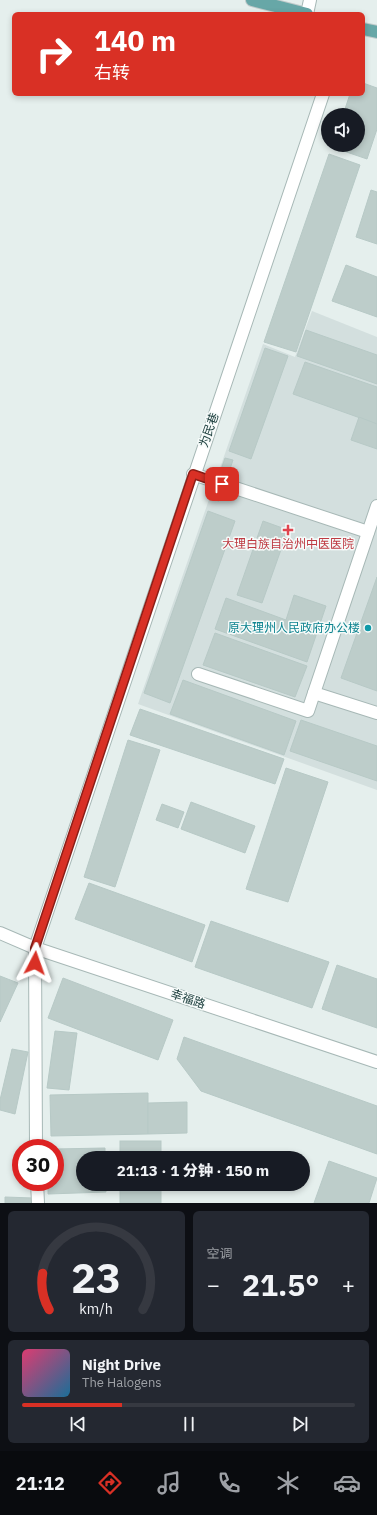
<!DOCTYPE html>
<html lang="zh">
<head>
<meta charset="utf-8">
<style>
  :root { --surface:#171b24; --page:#242831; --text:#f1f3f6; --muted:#9ea1a6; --line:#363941; --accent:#d93025 }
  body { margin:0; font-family:"IBM Plex Sans","Noto Sans SC",sans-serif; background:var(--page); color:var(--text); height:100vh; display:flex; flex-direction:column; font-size:15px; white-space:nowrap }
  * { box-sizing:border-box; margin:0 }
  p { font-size:13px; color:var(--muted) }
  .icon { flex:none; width:22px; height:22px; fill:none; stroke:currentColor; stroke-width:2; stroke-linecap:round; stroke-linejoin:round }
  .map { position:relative; height:1203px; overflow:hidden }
  .details { display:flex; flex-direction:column; gap:8px; padding:8px; background:#0d0f14; flex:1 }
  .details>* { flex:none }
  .hud { position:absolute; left:12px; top:12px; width:353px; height:84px; border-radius:6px; box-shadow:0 2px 6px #0003; background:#d93025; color:#fff; overflow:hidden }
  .fabs { position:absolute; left:321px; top:108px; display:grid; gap:8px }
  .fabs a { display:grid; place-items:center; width:44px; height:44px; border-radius:50%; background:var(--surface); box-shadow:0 2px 6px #0003; font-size:20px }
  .speed { position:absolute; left:12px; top:1139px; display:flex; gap:8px; font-size:20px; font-weight:700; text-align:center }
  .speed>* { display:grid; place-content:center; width:52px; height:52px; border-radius:50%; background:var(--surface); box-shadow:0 2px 6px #0003; line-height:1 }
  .speed .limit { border:6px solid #d22; background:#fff; color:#111 }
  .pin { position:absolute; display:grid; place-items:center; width:34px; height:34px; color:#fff; margin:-17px; border-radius:8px; box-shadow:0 2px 6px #0006 }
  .me { position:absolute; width:44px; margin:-22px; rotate:4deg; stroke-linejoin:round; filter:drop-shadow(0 0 3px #0008) }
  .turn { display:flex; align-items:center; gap:14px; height:84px; padding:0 16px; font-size:18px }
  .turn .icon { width:52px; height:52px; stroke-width:2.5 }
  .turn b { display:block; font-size:28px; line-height:34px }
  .big { font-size:30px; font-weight:800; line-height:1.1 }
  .details .tile { flex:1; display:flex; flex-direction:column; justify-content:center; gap:6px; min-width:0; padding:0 14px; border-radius:6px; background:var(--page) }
  .details .dial { align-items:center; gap:0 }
  .dial svg { height:104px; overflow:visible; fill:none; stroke:var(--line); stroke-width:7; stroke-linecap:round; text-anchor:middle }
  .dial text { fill:var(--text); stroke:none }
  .song { display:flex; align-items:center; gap:12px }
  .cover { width:48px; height:48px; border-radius:6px; background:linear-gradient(135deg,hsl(340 70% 55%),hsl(200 70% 35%)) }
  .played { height:4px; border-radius:2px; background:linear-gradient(90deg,var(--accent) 30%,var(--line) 30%) }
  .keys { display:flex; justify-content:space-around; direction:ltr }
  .heat { display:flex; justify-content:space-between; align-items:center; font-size:22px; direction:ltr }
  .details .tiles { flex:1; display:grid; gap:8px; grid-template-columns:1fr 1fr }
  .tile:last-child { grid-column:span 2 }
  .trip { position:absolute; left:76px; top:1151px; width:234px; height:40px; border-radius:20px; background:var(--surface); box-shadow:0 2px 6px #0003; font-weight:800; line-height:40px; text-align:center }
  .tabs { display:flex; height:64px; justify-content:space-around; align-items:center; background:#090b0e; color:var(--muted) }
  .tabs .icon { width:28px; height:28px }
  .tabs .current { color:var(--accent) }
  .tabs b { font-size:18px; color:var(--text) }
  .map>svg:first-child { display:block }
  .built { fill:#d3dfde }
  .building { fill:#bdcdca; stroke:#b7c9c6 }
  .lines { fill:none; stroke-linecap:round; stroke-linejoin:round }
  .minor-casing { stroke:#a7b8b6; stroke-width:14 }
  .major-casing { stroke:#c1caca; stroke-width:14 }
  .minor { stroke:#fff; stroke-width:12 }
  .major { stroke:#67a7a7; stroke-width:12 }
  .route-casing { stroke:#8d1f18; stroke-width:10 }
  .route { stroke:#d93025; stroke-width:7 }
  .health-dot { fill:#e0444e; stroke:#f6fbfa; stroke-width:1.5 }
  .culture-dot { fill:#0f9aa8; stroke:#f6fbfa; stroke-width:1.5 }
  .labels { text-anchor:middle; stroke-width:3; stroke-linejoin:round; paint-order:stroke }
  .street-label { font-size:12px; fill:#224342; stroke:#f6fbfa }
  .health-label { font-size:12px; fill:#be3a42; stroke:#f6fbfa }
  .culture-label { font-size:12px; fill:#0d838f; stroke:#f6fbfa; text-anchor:end }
</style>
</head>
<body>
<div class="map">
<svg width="377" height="1203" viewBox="0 0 377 1203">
  <rect width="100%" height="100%" fill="#e5efed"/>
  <path class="built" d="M312 311 377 337V790L138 704 263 344 295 357Z"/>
  <g class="building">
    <path d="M363 83 377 88V129L367 159 332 147 333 145H358V115H343L350 94H363Z"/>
    <path d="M329 154 360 165 296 352 264 342Z"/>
    <path d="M371 190 377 192V244L356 237Z"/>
    <path d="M346 265 377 277V317L332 301Z"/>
    <path d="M306 330 377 355V384L297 356Z"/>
    <path d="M265 348 288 356 251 459 229 451Z"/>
    <path d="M305 362 377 387V424L293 394Z"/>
    <path d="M359 417 377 424V449L351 440Z"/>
    <path d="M225 458 233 460 219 501 211 499Z"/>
    <path d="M208 511 235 521 170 703 144 693Z"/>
    <path d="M263 521 288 530 262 603 237 595Z"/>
    <path d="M377 577V691L341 678Z"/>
    <path d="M294 595 326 606 307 662 215 629 226 598 286 620Z"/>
    <path d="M215 633 307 666 295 697 203 665Z"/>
    <path d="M183 680 296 721 284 755 170 714Z"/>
    <path d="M140 709 284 759 275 784 130 735Z"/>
    <path d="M301 720 377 746V781L290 751Z"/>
    <path d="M128 740 160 750 115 887 84 877Z"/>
    <path d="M286 768 328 782 288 902 246 889Z"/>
    <path d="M191 802 255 826 245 853 181 829Z"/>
    <path d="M162 804 184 812 178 828 156 820Z"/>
    <path d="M89 883 205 925 192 962 75 919Z"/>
    <path d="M211 921 329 962 312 1008 195 967Z"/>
    <path d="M337 965 377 979V1028L322 1009Z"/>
    <path d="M0 976 18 983 0 1022Z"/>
    <path d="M63 978 173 1020 158 1060 48 1018Z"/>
    <path d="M55 1031 77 1033 69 1090 47 1088Z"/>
    <path d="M184 1037 377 1106V1154L201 1091 177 1059Z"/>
    <path d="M12 1049 28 1052 15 1114 0 1110V1100Z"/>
    <path d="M148 1093V1134L51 1136 50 1095Z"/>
    <path d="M187 1102V1133L148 1134V1103Z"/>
    <rect x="120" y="1141" width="41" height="17"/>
    <path d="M105 1148V1158H83V1184H105L106 1192 48 1194V1182H55V1149Z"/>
    <path d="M329 1161 377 1178 369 1203H314Z"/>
    <rect x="120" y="1184" width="41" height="19"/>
    <path d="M5 1197 33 1198V1203H5Z"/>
  </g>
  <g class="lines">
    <g class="minor-casing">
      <g id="minor">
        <path d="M307 14 310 0"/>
        <path d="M193 474 368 532"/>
        <path d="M377 506 314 693 377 713"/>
        <path d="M198 674 308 711 314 693"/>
        <path d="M0 933 35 948 377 1062"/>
        <path d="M36 1148 35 948 323 94"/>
        <path d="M37 1182 38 1203"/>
      </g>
    </g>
    <g class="major-casing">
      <g id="major">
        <path d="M252 0 307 14"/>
        <path d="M363 29 377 32"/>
      </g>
    </g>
    <use href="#minor" class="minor"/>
    <use href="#major" class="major"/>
  </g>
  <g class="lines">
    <g class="route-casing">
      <path id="route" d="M35 963V948L193 474 222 484"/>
    </g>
    <use href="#route" class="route"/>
  </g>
  <path class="health-dot" d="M286 524h4v4h4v4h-4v4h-4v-4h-4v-4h4z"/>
  <circle class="culture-dot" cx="368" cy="628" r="4"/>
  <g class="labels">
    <g class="street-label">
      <text transform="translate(209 430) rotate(-71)" y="4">为民巷</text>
      <text transform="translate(188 999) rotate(19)" y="4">幸福路</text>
    </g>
    <g class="health-label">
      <text x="288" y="548">大理白族自治州中医医院</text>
    </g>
    <g class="culture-label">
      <text x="360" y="632">原大理州人民政府办公楼</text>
    </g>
  </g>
</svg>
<div class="fabs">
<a><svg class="icon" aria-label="sound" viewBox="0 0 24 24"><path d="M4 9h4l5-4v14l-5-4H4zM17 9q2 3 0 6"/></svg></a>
</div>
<div class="speed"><div class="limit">30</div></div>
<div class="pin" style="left:222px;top:484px;background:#d93025"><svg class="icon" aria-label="arrive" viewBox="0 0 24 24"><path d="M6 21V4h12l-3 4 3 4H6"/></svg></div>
<svg class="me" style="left:35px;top:963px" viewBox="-20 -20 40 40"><path d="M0-17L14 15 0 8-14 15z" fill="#d93025" stroke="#fff" stroke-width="4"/></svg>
<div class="trip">21:13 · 1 分钟 · 150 m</div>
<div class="hud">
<div class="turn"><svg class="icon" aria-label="right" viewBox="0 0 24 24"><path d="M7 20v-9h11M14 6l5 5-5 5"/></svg><div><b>140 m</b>右转</div></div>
</div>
</div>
<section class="details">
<div class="tiles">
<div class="tile dial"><svg viewBox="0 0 100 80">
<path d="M14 69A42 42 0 1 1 86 69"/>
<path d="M14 69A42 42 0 0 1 9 41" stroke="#d93025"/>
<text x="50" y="56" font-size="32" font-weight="700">23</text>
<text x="50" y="72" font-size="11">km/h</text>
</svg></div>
<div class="tile"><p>空调</p>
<div class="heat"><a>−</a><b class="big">21.5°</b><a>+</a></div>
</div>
<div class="tile">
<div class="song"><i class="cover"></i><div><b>Night Drive</b><p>The Halogens</p></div></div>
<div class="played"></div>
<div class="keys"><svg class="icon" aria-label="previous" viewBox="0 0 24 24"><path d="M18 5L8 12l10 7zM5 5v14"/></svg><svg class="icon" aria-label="pause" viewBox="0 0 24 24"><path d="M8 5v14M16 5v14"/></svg><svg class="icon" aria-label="next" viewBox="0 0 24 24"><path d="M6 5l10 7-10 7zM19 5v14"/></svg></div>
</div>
</div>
</section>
<nav class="tabs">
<b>21:12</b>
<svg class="icon current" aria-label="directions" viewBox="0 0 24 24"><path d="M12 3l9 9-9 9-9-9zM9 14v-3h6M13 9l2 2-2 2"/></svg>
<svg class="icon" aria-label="music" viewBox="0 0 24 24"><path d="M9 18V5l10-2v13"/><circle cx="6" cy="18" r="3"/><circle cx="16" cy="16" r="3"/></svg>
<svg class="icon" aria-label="phone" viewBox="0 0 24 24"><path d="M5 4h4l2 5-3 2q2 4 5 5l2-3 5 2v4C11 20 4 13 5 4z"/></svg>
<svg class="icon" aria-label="climate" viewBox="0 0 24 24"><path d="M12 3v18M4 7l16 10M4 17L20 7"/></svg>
<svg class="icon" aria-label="car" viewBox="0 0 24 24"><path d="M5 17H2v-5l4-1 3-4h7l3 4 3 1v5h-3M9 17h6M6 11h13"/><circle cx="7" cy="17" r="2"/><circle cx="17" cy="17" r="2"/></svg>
</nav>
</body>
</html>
